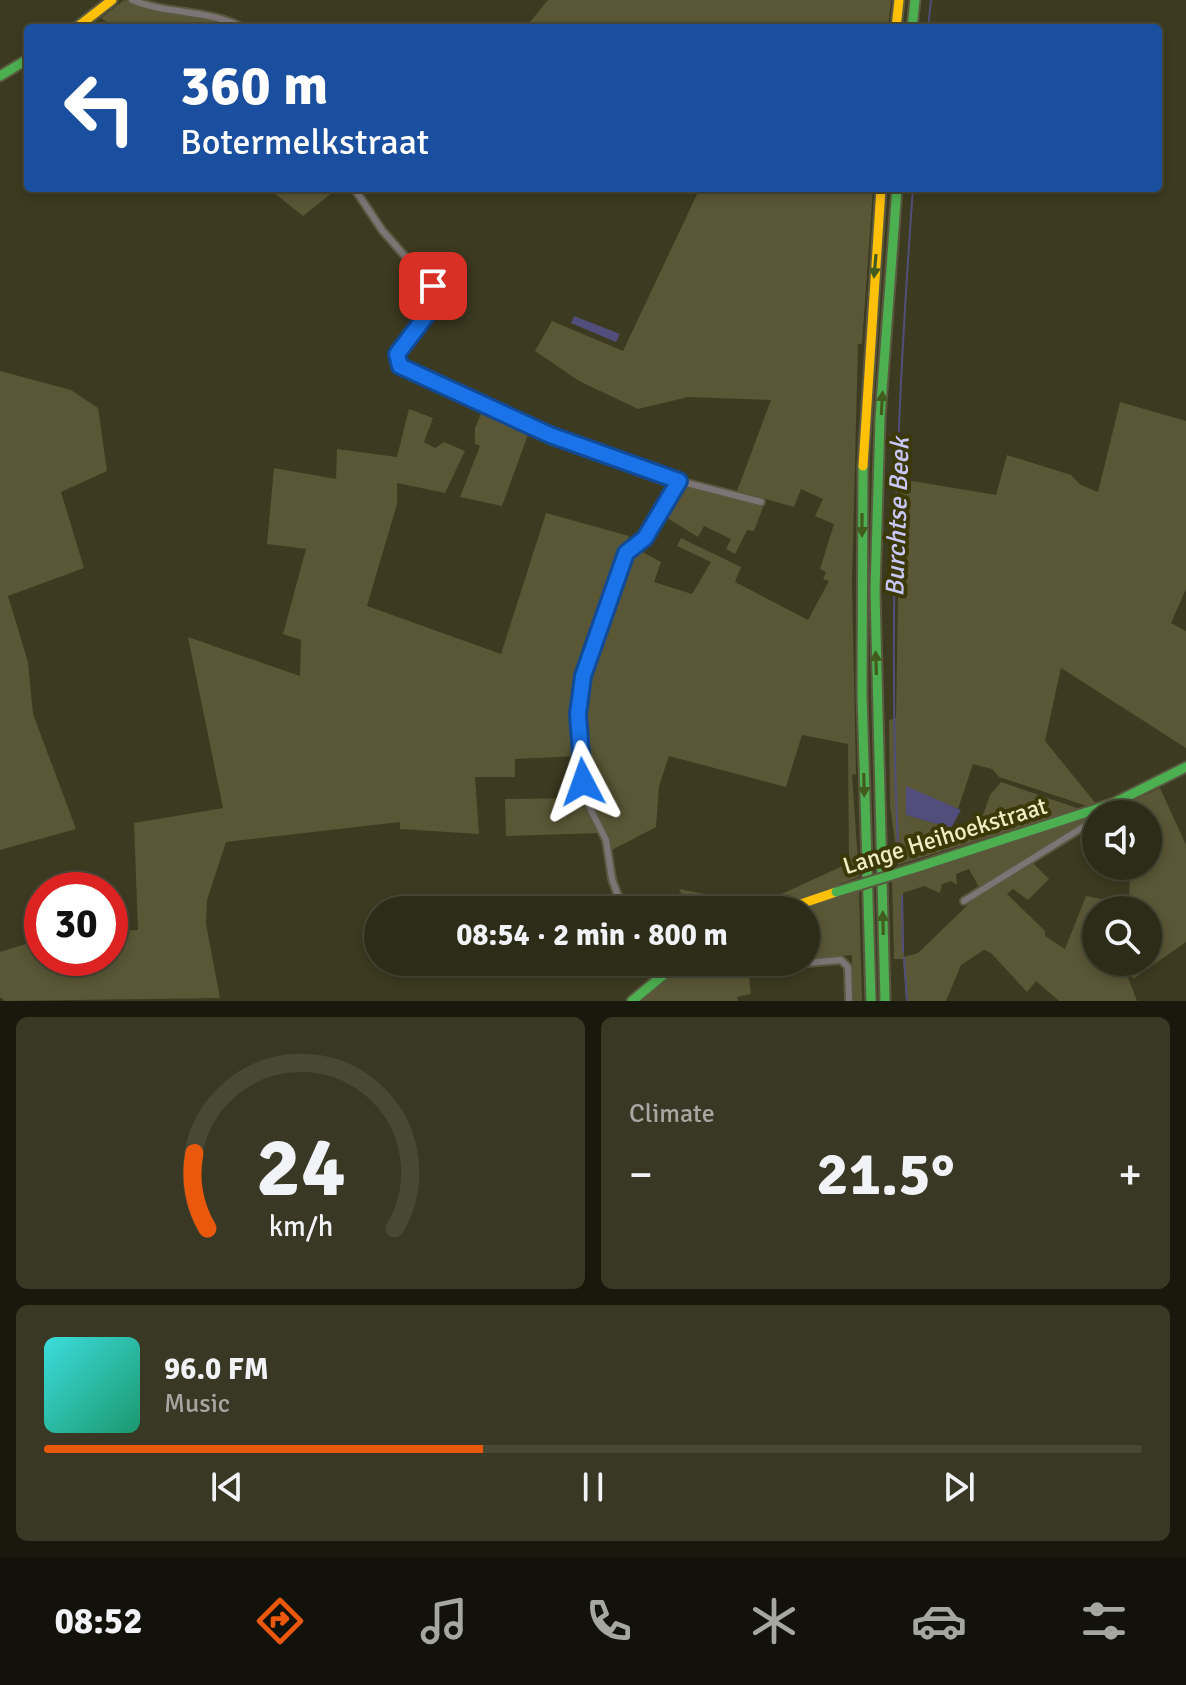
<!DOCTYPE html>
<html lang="en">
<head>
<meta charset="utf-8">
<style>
  :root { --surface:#2d2c18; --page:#393825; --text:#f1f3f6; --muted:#a7a7a2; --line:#484837; --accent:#ea580c }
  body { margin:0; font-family:Signika,sans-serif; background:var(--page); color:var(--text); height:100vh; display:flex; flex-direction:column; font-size:30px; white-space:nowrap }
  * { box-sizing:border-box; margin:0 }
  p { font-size:26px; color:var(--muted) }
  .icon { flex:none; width:44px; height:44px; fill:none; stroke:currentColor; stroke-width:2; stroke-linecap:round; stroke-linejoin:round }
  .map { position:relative; height:1001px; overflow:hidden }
  .sheet { display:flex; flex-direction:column; gap:16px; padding:16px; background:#19180d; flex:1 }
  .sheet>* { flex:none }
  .hud { position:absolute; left:24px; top:24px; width:1138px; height:168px; border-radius:8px; box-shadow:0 4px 12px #0003,0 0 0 2px var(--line); background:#1a4fa0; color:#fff; overflow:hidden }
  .tools { position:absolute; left:1082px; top:800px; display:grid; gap:16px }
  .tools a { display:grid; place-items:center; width:80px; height:80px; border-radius:50%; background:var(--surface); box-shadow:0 4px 12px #0003,0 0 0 2px var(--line); font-size:40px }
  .speed { position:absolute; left:24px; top:872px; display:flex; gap:16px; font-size:40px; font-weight:700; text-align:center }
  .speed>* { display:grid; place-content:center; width:104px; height:104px; border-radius:50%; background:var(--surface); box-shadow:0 4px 12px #0003,0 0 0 2px var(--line); line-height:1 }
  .speed .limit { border:12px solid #d22; background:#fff; color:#111 }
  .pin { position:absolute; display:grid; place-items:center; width:68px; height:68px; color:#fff; margin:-34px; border-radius:16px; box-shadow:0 4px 12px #0006 }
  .me { position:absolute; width:88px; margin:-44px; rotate:356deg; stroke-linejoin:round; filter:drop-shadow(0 0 6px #0008) }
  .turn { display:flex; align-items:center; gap:28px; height:168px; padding:0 24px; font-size:36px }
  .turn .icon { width:104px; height:104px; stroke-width:2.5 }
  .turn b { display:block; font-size:56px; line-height:68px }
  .big { font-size:60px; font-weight:700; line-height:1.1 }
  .sheet .tile { flex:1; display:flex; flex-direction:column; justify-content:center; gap:12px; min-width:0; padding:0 28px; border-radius:12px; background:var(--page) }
  .sheet .dial { align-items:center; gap:0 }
  .dial svg { height:208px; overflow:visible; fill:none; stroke:var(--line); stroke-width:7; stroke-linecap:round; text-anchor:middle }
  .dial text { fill:var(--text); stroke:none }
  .song { display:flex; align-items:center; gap:24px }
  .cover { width:96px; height:96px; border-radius:12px; background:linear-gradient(135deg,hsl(180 70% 55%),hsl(160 70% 35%)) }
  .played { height:8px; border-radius:4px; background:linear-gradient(90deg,var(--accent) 40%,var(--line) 40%) }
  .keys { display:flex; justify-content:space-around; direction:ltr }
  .heat { display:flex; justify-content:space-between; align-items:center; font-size:44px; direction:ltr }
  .sheet .tiles { flex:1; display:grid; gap:16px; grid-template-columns:1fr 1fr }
  .tile:last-child { grid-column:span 2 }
  .trip { position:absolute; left:364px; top:896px; width:456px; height:80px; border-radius:40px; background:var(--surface); box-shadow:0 4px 12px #0003,0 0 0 2px var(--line); font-weight:700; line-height:80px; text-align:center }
  .tabs { display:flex; height:128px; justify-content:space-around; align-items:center; background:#12120a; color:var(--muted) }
  .tabs .icon { width:56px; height:56px }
  .tabs .active { color:var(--accent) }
  .tabs b { font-size:36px; color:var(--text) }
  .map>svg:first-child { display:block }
  .green { fill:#595736 }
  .water { fill:#514e7b }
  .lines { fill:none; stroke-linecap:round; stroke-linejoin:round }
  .stream { stroke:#514e7b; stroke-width:2 }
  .street-casing { stroke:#5a5940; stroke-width:10 }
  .fast-casing { stroke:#5a5940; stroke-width:13 }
  .slow-casing { stroke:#5a5940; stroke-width:13 }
  .street { stroke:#7d7575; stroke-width:6 }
  .fast { stroke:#4caf50; stroke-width:9 }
  .slow { stroke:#ffc107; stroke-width:9 }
  .fast-bridge-casing { stroke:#5a5940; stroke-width:13; stroke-linecap:butt }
  .fast-bridge { stroke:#4caf50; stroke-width:9 }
  .oneway { fill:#415c1e }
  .route-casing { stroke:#114b97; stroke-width:20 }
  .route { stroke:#1a73e8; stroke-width:14 }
  .labels { text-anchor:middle; stroke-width:8; stroke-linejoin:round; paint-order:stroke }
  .street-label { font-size:24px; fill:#efedc4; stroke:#3c3908 }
  .water-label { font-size:26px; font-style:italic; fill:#c8c7f8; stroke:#3c3908 }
</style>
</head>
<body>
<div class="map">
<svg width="1186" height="1001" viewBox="0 0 1186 1001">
  <rect width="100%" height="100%" fill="#3c3a20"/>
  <g class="green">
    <path d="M124 0C159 12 195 14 231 25L228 28H115L101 18Z"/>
    <path d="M548 0H891L888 28H525Z"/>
    <path d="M268 188H338L303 216Z"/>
    <path d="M700 188H873L862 344H858L852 582 856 774 852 775 859 877 767 910H747L849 863 848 744 802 735 786 787 669 756 659 786 656 827 610 851 608 837 590 803 581 699 583 685 624 566 637 549 661 562 654 582 692 594 711 562 677 546 681 538 741 567 735 582 808 620 829 581 823 579 826 572 820 569 834 524 815 516 823 499 801 489 794 507 737 491 771 400 688 397 638 409 579 381 535 351 552 321 623 351Z"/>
    <path d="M0 371 71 390 98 408 107 471 61 492 84 568 8 596 28 662 33 714 76 829 0 850Z"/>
    <path d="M1120 402 1186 421V589L1171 623 1186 631V748L1061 668 1045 741 1097 805 1090 807 999 777 992 769 973 764 958 809 907 787 906 815 944 826 946 837 974 830 980 814 983 815 990 795 1001 782 1080 809 898 865 890 805 889 720 896 718 900 479 996 495 1007 455 1071 475 1081 485 1098 492Z"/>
    <path d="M409 409 433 418 424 442 435 448 444 442 465 451 445 493 397 483V504L367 606 501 654 546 513 629 536 576 689 579 756 515 759V777H475L479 834 400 829V822L226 842 207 900 206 924 220 998 5 1001 0 997V952L42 939V958H110V931L138 930 134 823 223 808 188 637 300 676 301 640 283 634 306 549 267 544 274 468 336 479 337 449 397 457Z"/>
    <path d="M483 409 530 429 502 506 460 497 480 446 475 444V428Z"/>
    <path d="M685 484 763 507 754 531 747 530 735 554 726 549 731 539 704 526 698 537 664 516Z"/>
    <path d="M1160 788 1186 845V942L1133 979 1129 962H1148V910H1129L1130 866H1148V814H1129L1128 803Z"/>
    <path d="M582 798 600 833 506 836 505 799Z"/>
    <path d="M1088 818V822L980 889 969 869 956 874 957 885 951 881 942 884 940 893 924 886 903 893 904 957 918 953 975 898 1033 863 1049 879 1028 900 1013 889 1007 894 1045 931V936L1065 949 1086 896 1121 903 1123 910H1096V962H1122L1137 1001H1059L1036 981 1027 992 991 953 984 950 961 965 946 1001H906L903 959H894L892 880Z"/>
    <path d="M679 889 746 902 737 910H689Z"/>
    <path d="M859 891 862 1001H853L852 955 806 959V910H795Z"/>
    <path d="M723 962 748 967 751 994 737 997 738 1001H640L672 975Z"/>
  </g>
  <g class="water">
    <path d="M574 316 620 334 616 342 571 323Z"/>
    <path d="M906 786 961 810 951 828 906 815Z"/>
  </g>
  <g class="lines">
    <g class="stream">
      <path d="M928 28 931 0"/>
      <path d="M898 846C888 626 897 408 913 188"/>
      <path d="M902 896 903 952"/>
      <path d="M904 957 907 1001"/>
    </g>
    <g class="street-casing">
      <g id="street">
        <path d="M132 0C168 15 209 9 243 28"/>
        <path d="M354 188 382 230 438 294 429 313 397 354 400 366 550 435 679 481 761 502"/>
        <path d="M964 901 1096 819"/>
        <path d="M623 910 612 879 606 840 588 804 579 690 626 553 645 538 679 481"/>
        <path d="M687 962H694"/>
        <path d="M751 962 781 965 841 960 848 967 849 1001"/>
      </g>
    </g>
    <g class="fast-casing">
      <g id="fast">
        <path d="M912 28 915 0"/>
        <path d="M0 76 28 59"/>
        <path d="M863 466 862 694 871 1001"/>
        <path d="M918 867 1112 804 1186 767"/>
        <path d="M632 1001 679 962"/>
        <path d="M885 1001 875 591 880 418 897 188"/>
      </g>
    </g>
    <g class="slow-casing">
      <g id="slow">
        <path d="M76 28 112 0"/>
        <path d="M896 28 899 0"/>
        <path d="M863 466 881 188"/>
        <path d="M783 910 836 892"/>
      </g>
    </g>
    <use href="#street" class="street"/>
    <use href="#fast" class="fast"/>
    <use href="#slow" class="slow"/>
    <g class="fast-bridge-casing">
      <path id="fast-bridge" d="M836 892 918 867"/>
    </g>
    <use href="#fast-bridge" class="fast-bridge"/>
  </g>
  <defs><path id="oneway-solid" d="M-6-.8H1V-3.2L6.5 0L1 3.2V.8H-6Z" transform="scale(2)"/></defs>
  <g class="oneway">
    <use href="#oneway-solid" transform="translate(875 266) rotate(95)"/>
    <use href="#oneway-solid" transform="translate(882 403) rotate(-87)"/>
    <use href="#oneway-solid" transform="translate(862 525) rotate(90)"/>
    <use href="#oneway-solid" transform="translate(876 663) rotate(-92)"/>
    <use href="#oneway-solid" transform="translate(864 785) rotate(89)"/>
    <use href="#oneway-solid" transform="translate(883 923) rotate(-91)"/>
  </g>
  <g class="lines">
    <g class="route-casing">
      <path id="route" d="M433 286 438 294 435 304 397 354 400 366 550 435 679 481 645 538 626 553 583 676 578 714 583 782"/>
    </g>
    <use href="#route" class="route"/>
  </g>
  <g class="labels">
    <g class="street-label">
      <text transform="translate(945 836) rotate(-17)" y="8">Lange Heihoekstraat</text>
    </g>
    <g class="water-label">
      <text transform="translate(897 517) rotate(-88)" y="9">Burchtse Beek</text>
    </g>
  </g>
</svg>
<div class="tools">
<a><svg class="icon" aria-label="sound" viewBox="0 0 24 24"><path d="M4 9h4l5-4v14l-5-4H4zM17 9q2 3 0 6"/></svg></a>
<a><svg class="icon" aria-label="search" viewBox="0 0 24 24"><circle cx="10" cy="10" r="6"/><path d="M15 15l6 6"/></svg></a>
</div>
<div class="speed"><div class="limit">30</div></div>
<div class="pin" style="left:433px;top:286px;background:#d93025"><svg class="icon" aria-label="arrive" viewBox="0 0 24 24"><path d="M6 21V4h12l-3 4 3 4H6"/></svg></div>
<svg class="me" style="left:583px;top:782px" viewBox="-20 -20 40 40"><path d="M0-17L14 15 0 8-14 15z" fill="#1a73e8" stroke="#fff" stroke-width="4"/></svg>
<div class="trip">08:54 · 2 min · 800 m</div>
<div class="hud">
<div class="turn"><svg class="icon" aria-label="left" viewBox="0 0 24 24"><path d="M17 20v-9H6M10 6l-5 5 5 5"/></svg><div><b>360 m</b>Botermelkstraat</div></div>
</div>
</div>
<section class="sheet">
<div class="tiles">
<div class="tile dial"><svg viewBox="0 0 100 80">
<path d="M14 69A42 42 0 1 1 86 69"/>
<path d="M14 69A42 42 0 0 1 9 40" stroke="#ea580c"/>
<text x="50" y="56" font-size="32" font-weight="700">24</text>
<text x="50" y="72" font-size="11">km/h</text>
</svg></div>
<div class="tile"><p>Climate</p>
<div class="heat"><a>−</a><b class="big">21.5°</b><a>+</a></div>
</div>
<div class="tile">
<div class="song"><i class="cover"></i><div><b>96.0 FM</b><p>Music</p></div></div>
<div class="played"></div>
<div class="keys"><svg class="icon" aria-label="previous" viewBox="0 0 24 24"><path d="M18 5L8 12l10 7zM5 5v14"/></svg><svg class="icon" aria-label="pause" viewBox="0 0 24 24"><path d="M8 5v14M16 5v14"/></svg><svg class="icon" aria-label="next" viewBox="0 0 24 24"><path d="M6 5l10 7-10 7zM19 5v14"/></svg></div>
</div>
</div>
</section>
<nav class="tabs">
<b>08:52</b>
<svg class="icon active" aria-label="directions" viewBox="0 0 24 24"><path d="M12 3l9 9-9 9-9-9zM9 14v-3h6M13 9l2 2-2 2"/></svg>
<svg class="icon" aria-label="music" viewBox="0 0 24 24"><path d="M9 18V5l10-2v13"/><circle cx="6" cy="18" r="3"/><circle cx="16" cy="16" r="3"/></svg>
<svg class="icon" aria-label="phone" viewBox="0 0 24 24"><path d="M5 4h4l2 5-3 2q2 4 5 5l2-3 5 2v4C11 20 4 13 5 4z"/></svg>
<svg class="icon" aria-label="climate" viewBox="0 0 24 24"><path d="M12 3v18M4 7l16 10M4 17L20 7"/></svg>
<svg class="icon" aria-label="car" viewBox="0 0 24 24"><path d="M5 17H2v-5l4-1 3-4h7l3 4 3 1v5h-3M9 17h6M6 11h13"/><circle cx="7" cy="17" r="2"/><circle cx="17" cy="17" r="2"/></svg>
<svg class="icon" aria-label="filters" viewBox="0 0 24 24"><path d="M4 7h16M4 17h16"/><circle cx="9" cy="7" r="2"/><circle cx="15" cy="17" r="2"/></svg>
</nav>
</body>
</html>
